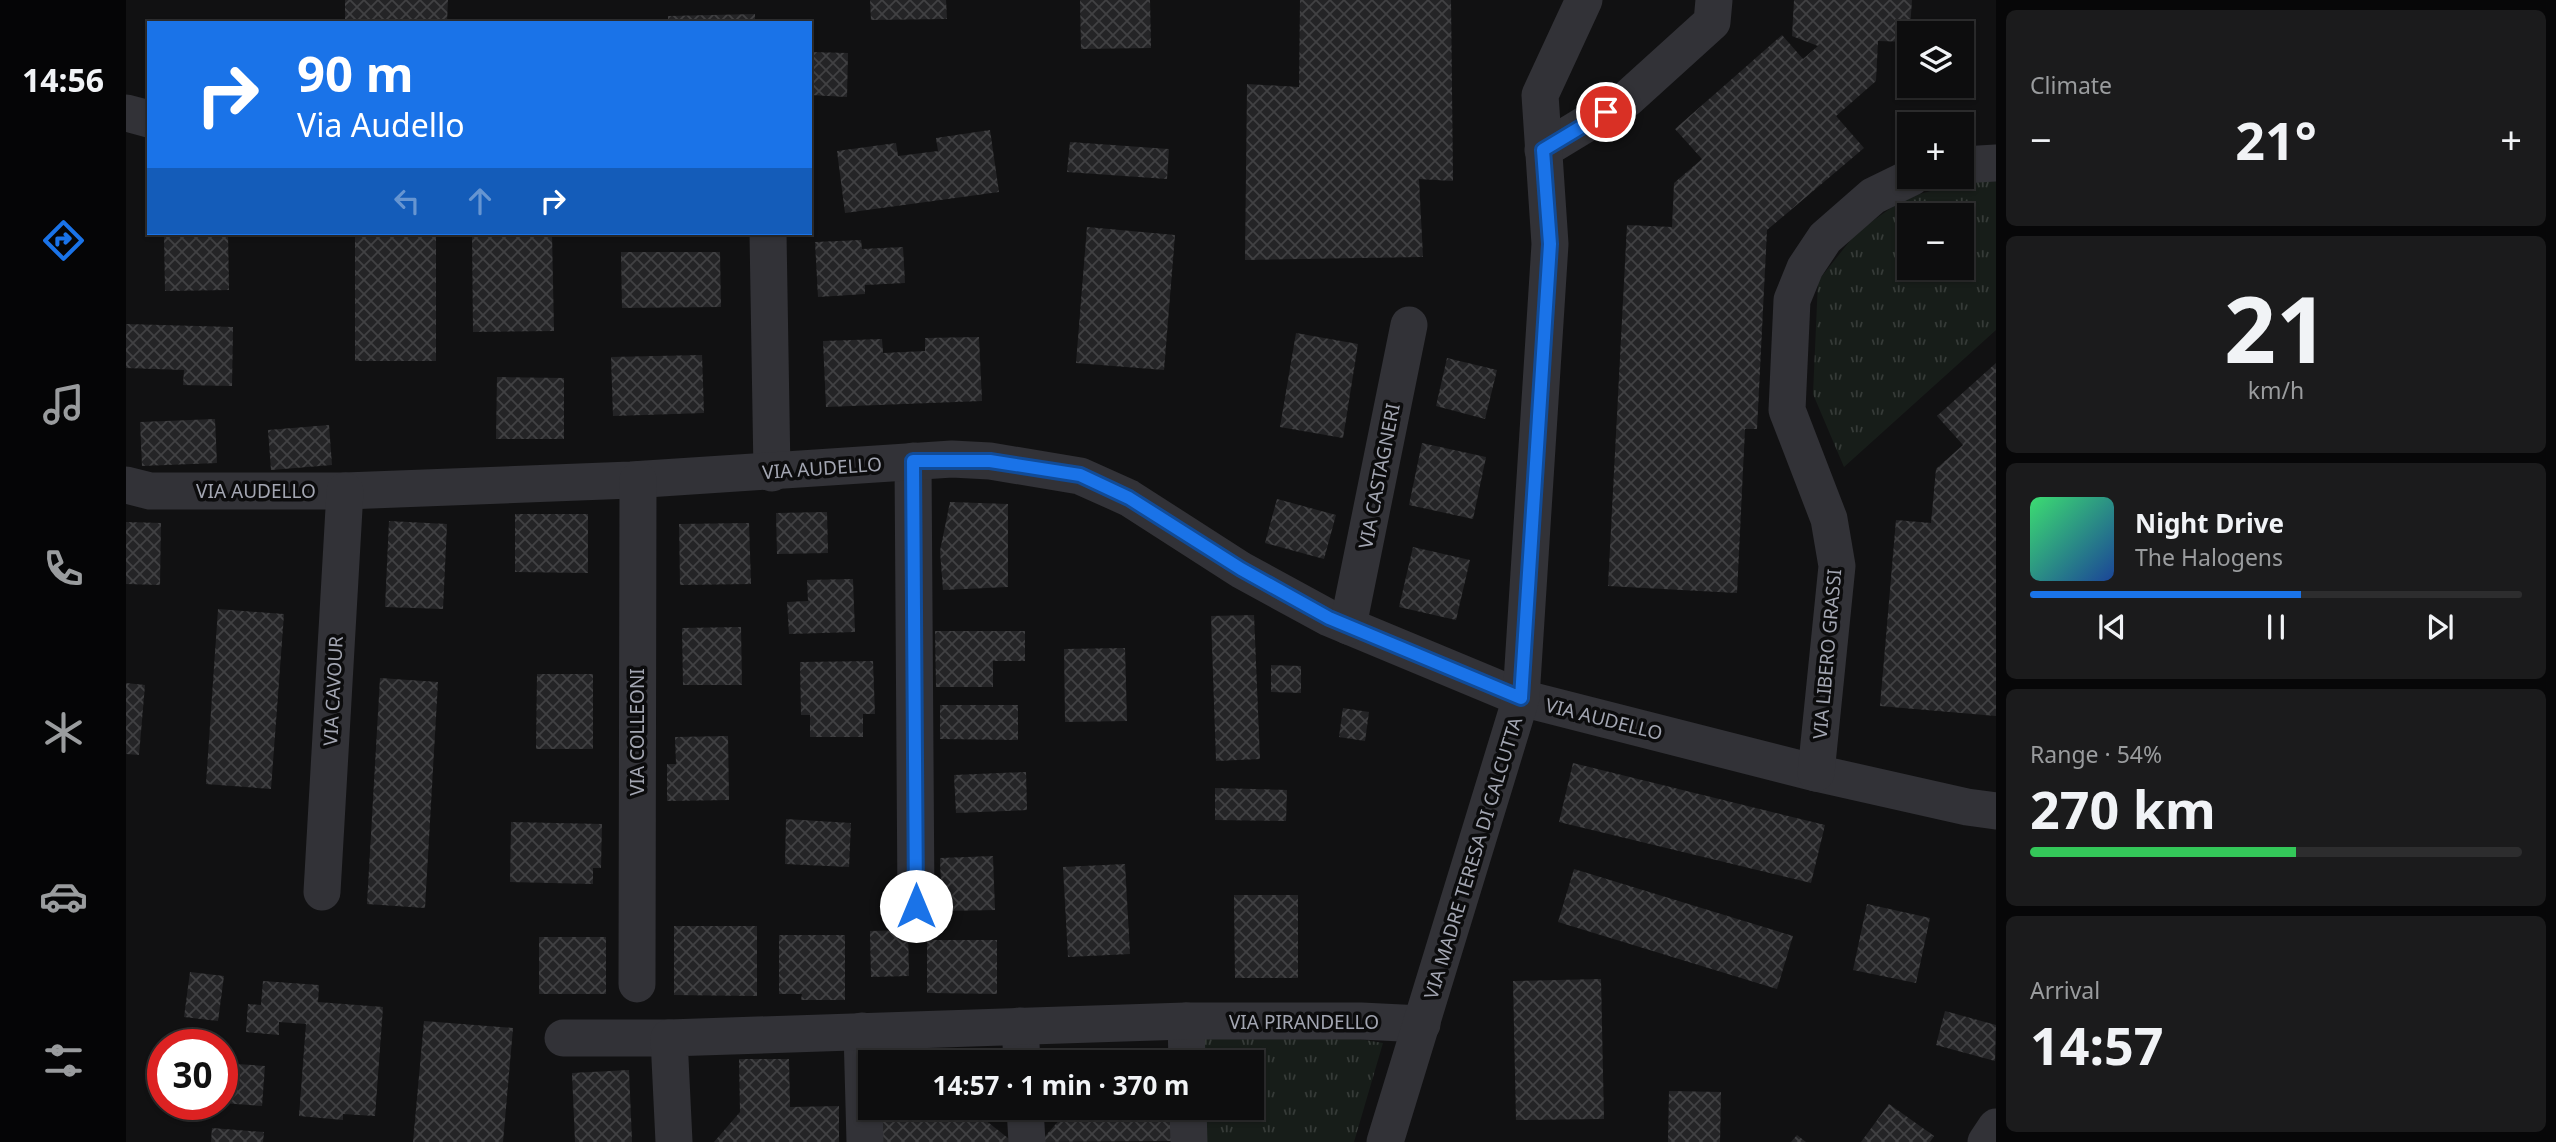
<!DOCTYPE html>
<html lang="en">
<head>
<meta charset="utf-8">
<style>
  :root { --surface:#0d0d0e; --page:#1b1b1c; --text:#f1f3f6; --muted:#9a9c9e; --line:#2d2d2e; --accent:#1a73e8 }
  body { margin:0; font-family:"Noto Sans",sans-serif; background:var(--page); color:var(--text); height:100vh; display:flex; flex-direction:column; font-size:26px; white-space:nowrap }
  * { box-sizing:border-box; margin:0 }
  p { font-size:23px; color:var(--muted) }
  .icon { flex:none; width:38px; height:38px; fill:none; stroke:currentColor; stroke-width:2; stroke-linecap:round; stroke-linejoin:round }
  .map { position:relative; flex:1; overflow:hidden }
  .details { display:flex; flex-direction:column; gap:10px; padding:10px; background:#070708; width:560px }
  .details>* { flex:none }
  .top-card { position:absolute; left:21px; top:21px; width:665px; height:214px; border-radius:0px; box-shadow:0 2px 5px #0004,0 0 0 2px var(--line); background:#1a73e8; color:#fff; overflow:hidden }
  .tools { position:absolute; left:1771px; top:21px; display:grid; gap:14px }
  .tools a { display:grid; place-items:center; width:77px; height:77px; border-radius:0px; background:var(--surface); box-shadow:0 2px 5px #0004,0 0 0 2px var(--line); font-size:35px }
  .speed { position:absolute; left:21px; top:1029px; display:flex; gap:14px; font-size:35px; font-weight:700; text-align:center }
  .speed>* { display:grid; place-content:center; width:91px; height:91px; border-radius:50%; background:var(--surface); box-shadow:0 2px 5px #0004,0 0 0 2px var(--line); line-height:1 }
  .speed .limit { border:10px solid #d22; background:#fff; color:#111 }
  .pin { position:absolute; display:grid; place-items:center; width:60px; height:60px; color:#fff; margin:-30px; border:4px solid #fff; border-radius:50%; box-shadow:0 2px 7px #0007 }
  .me { position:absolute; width:77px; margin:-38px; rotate:0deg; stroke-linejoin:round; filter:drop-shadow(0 0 5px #0008) }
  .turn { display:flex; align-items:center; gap:24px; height:147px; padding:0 35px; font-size:32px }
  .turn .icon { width:91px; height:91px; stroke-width:2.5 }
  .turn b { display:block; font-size:49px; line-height:60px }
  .lanes { display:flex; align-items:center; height:66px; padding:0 35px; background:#0003; justify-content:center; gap:35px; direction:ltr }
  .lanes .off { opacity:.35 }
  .big { font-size:52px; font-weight:700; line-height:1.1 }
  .details .card { flex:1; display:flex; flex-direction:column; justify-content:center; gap:10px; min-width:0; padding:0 24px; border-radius:10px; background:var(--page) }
  .details .dial { align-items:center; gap:0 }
  .dial b { font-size:91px; line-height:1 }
  .song { display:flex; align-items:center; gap:21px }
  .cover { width:84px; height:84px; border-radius:10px; background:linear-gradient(135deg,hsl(140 70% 55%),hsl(220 70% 35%)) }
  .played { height:7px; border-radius:4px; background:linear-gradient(90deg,var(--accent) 55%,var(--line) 55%) }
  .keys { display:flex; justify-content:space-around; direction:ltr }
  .heat { display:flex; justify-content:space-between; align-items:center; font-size:38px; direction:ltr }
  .charge { height:10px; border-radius:5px; background:linear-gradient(90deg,#34c759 54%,var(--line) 0) }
  .trip { position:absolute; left:732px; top:1050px; width:406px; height:70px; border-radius:0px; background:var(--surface); box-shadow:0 2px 5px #0004,0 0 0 2px var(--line); font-weight:700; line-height:70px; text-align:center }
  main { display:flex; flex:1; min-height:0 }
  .tabs { display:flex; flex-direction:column; width:126px; justify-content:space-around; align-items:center; background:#050506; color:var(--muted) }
  .tabs .icon { width:49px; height:49px }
  .tabs .active { color:var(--accent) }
  .tabs b { font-size:32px; color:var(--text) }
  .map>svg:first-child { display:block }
  .grass { fill:url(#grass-tufts); fill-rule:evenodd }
  .building { fill:url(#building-cross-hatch) }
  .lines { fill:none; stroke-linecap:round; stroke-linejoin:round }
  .street { stroke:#323237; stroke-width:37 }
  .route-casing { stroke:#114b97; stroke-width:18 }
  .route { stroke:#1a73e8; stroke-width:12 }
  .labels { text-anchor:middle; stroke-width:7; stroke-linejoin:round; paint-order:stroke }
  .street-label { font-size:19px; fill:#a3a6b2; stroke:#0c0c0d }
</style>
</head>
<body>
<main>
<nav class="tabs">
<b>14:56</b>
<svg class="icon active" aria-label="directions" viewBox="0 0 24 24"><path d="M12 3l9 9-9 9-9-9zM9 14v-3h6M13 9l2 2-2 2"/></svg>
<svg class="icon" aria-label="music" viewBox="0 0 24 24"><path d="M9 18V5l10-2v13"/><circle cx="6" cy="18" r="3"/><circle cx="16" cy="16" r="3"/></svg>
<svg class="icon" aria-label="phone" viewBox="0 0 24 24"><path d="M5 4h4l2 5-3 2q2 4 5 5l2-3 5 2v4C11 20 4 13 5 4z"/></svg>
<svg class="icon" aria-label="climate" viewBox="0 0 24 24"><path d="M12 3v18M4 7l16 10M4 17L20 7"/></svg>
<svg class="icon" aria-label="car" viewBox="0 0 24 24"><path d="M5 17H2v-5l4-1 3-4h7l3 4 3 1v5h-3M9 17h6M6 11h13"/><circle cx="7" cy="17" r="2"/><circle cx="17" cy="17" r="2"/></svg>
<svg class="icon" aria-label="filters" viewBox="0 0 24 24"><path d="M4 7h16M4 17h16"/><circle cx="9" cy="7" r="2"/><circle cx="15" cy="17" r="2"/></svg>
</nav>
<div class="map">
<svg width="1870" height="1142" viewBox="0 0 1870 1142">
  <defs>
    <pattern id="grass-tufts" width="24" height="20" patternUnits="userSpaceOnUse" patternTransform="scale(1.75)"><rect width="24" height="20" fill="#171d19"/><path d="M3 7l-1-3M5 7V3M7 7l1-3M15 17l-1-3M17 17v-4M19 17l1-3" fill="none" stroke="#363b38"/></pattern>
    <pattern id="building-cross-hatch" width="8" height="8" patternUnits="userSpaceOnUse" patternTransform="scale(1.75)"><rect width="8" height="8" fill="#242426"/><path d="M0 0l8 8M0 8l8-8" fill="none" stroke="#414143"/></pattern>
  </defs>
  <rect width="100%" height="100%" fill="#111112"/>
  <g class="grass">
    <path d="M1870 181V330L1718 467 1687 394 1692 281 1731 232 1779 198 1834 183ZM1783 215H1836V268H1783Z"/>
    <path d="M1079 1036H1215L1257 1043 1228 1142H1074L1075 1108H1125V1062H1076Z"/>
  </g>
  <g class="building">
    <path d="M219 0H322L321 23H219Z"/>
    <path d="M744 0H820L821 19 745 20Z"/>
    <path d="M954 0H1024L1025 48 955 49Z"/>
    <path d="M1174 0H1325L1327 181 1293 179 1297 257 1119 260 1121 84 1173 87Z"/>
    <path d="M1668 0H1786L1783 42 1752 41 1750 81 1710 116 1738 148 1641 230 1631 429H1619L1611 593 1482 586 1501 225 1546 227 1548 183 1576 159 1549 129 1656 35 1677 59 1692 46 1666 36Z"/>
    <path d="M629 14V23H542V16Z"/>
    <path d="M684 52 722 53 721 97 684 95Z"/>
    <path d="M864 130 873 192 719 213 711 151 770 143 772 156 812 151 810 138Z"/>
    <path d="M944 142 1043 149 1041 179 941 172Z"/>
    <path d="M961 227 1049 235 1038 370 950 363Z"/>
    <path d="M38 233H102L103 290 39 291Z"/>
    <path d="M346 233H426L428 331 347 332Z"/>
    <rect x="229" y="237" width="81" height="124"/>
    <path d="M735 240 736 249 777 247 779 283 739 285V294L692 297 689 242Z"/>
    <path d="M495 252H594L595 307 496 308Z"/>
    <path d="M0 324 107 327 106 386 57 385 58 370 0 368Z"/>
    <path d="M1170 333 1232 344 1217 438 1154 427Z"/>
    <path d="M853 337 856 401 700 407 697 341 756 339 757 353 799 351V338Z"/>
    <path d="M576 355 578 413 487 416 485 357Z"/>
    <path d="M1321 358 1371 370 1359 419 1310 406Z"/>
    <path d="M1870 363V716L1754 706 1770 520 1805 523 1810 469 1837 445 1811 416Z"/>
    <path d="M371 377 438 378V439H370Z"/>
    <path d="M89 419 91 463 16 466 14 422Z"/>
    <path d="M203 425 206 465 145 470 142 430Z"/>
    <path d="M1296 443 1360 457 1347 519 1283 505Z"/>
    <path d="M1151 499 1210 515 1198 559 1139 543Z"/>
    <path d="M824 502 882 504V587L817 590 814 551Z"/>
    <path d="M701 512 702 553 651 554 650 513Z"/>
    <path d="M389 514H462V573L389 572Z"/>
    <path d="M263 521 321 524 317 609 259 607Z"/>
    <path d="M0 522 35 523 34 585 0 584Z"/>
    <path d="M623 523 625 584 554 585 553 524Z"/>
    <path d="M1287 547 1344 560 1330 620 1273 607Z"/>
    <path d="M727 579 729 632 663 634 661 602 682 601 681 580Z"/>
    <path d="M92 609 158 614 145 789 80 784Z"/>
    <path d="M1128 615 1134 759 1090 761 1085 616Z"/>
    <path d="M615 627 616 685H557L556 628Z"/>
    <path d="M809 631H899V661H867V687H810Z"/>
    <path d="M999 648 1001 721 939 722 938 649Z"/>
    <path d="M747 661 749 714H737V737H684V715H675L674 662Z"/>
    <path d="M1145 665 1175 666V693L1145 692Z"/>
    <path d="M411 674H467V749H410Z"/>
    <path d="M254 678 312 682 299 908 241 904Z"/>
    <path d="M0 683 19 685 13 755 0 754Z"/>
    <path d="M814 705H892V740L814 739Z"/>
    <path d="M1217 708 1243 712 1239 741 1213 737Z"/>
    <path d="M602 736 603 800 541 801V764H550L549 737Z"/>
    <path d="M1447 763 1699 825 1685 883 1433 822Z"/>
    <path d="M900 772 901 810 830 813 828 775Z"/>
    <path d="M1089 788 1161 790 1160 821 1089 820Z"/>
    <path d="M660 819 725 823 723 867 659 864Z"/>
    <path d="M385 822 476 824 475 868H467V884L384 882Z"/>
    <path d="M867 856 869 910 816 911 814 858Z"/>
    <path d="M999 864 1004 954 942 957 937 867Z"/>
    <path d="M1448 869 1667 936 1651 989 1432 922Z"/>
    <path d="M1108 895H1172V978H1109Z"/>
    <path d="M1741 904 1804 918 1790 983 1727 970Z"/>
    <path d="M548 926H631V996L548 995Z"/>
    <path d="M782 930 783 976 745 977 744 931Z"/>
    <path d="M653 935H719V1000H675L676 994H653Z"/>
    <rect x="413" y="937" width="67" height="57"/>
    <path d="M801 940H871V994L801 993Z"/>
    <path d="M64 972 98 976 92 1021 58 1017Z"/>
    <path d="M1475 979 1478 1119 1390 1120 1387 981Z"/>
    <path d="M137 981 193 985 192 1002 257 1007 249 1116 217 1114V1120L173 1116 180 1024 153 1022V1035L120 1032 122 1004 135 1005Z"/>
    <path d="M1819 1011 1870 1025 1869 1061 1810 1045Z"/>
    <path d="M298 1021 387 1028 377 1142H287Z"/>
    <rect x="945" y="1052" width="50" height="10"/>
    <path d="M847 1057V1062H795V1058Z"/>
    <path d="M613 1059H663L664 1107 713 1106V1142H588L614 1112Z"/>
    <path d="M96 1063 139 1066 136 1106 96 1103Z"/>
    <path d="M503 1070 506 1142H449L446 1073Z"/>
    <path d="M1543 1091 1595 1092 1594 1142H1542Z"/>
    <path d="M1763 1104 1808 1136 1804 1142H1735Z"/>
    <path d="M750 1108H849V1112L887 1142H751Z"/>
    <path d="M944 1108H1045L1046 1141 914 1142Z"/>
    <path d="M86 1128 138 1132 137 1142H85Z"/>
    <path d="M1671 1135 1680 1142H1665Z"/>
  </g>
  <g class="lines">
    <g class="street">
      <path d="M0 113 23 119"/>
      <path d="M1417 150 1501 99 1586 22 1588 0"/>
      <path d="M1836 165 1870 163"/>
      <path d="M642 233 646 473"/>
      <path d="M787 461 790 906"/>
      <path d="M0 485 24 491H219L505 480 826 459 864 461 954 476 1003 498 1115 570 1203 618 1395 698 1690 773 1841 807 1870 811"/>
      <path d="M1222 626 1283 325"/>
      <path d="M1690 773 1711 566 1703 519 1661 410 1666 300 1679 268 1699 238 1747 196 1786 177"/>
      <path d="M196 892 219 491"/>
      <path d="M511 984 512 480"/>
      <path d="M1060 1021 1061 1062"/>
      <path d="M894 1026 896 1062"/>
      <path d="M736 1031 739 1142"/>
      <path d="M437 1038H543"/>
      <path d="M899 1108 901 1142"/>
      <path d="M1062 1108 1063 1142"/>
      <path d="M548 1142 543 1038 1060 1021H1235L1296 1024"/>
      <path d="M1259 1142 1395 698 1424 244 1414 95 1458 0"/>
      <path d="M1860 1142 1870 1127"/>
    </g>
  </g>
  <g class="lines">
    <g class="route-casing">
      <path id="route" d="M790 906 787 461H864L954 475 1003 498 1115 569 1203 618 1395 698 1424 244 1417 150 1480 112"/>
    </g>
    <use href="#route" class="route"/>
  </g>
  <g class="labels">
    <g class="street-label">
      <text transform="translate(696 468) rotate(-4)" y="7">VIA AUDELLO</text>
      <text transform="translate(1253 476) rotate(-79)" y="7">VIA CASTAGNERI</text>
      <text x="130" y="498">VIA AUDELLO</text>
      <text transform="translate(1701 654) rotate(-85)" y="7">VIA LIBERO GRASSI</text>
      <text transform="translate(207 691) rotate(-87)" y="7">VIA CAVOUR</text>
      <text transform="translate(1478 719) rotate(14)" y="7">VIA AUDELLO</text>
      <text transform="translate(511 732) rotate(-90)" y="7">VIA COLLEONI</text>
      <text transform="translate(1347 858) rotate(-73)" y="7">VIA MADRE TERESA DI CALCUTTA</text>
      <text x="1178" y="1029">VIA PIRANDELLO</text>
    </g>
  </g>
</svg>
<div class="tools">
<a><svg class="icon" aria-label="layers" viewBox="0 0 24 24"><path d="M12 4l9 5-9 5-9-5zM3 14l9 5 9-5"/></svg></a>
<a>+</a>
<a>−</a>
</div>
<div class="speed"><div class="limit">30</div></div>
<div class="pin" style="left:1480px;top:112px;background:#d93025"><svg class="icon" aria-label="arrive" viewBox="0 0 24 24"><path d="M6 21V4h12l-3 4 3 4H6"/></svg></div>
<svg class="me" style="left:790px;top:906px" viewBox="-20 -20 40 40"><circle r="19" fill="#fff"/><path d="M0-13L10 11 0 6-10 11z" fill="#1a73e8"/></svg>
<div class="trip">14:57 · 1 min · 370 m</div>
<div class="top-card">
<div class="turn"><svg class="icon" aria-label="right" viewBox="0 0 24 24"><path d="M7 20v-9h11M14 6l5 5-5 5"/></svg><div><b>90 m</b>Via Audello</div></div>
<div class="lanes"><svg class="icon off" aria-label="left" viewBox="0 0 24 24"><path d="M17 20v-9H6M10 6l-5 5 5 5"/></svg><svg class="icon off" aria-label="ahead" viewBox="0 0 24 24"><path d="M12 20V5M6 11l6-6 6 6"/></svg><svg class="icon" aria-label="right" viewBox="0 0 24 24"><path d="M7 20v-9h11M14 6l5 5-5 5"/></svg></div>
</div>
</div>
<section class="details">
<div class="card"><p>Climate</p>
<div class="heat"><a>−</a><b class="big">21°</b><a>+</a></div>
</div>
<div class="card dial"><b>21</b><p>km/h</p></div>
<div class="card">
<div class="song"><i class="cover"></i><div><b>Night Drive</b><p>The Halogens</p></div></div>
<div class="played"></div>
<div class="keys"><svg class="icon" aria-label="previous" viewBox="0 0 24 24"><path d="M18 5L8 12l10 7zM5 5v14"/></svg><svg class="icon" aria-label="pause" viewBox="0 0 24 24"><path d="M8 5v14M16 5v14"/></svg><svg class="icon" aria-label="next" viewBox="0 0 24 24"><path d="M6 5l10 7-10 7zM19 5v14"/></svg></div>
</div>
<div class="card"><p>Range · 54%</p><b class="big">270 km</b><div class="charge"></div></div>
<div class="card"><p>Arrival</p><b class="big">14:57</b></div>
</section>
</main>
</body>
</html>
